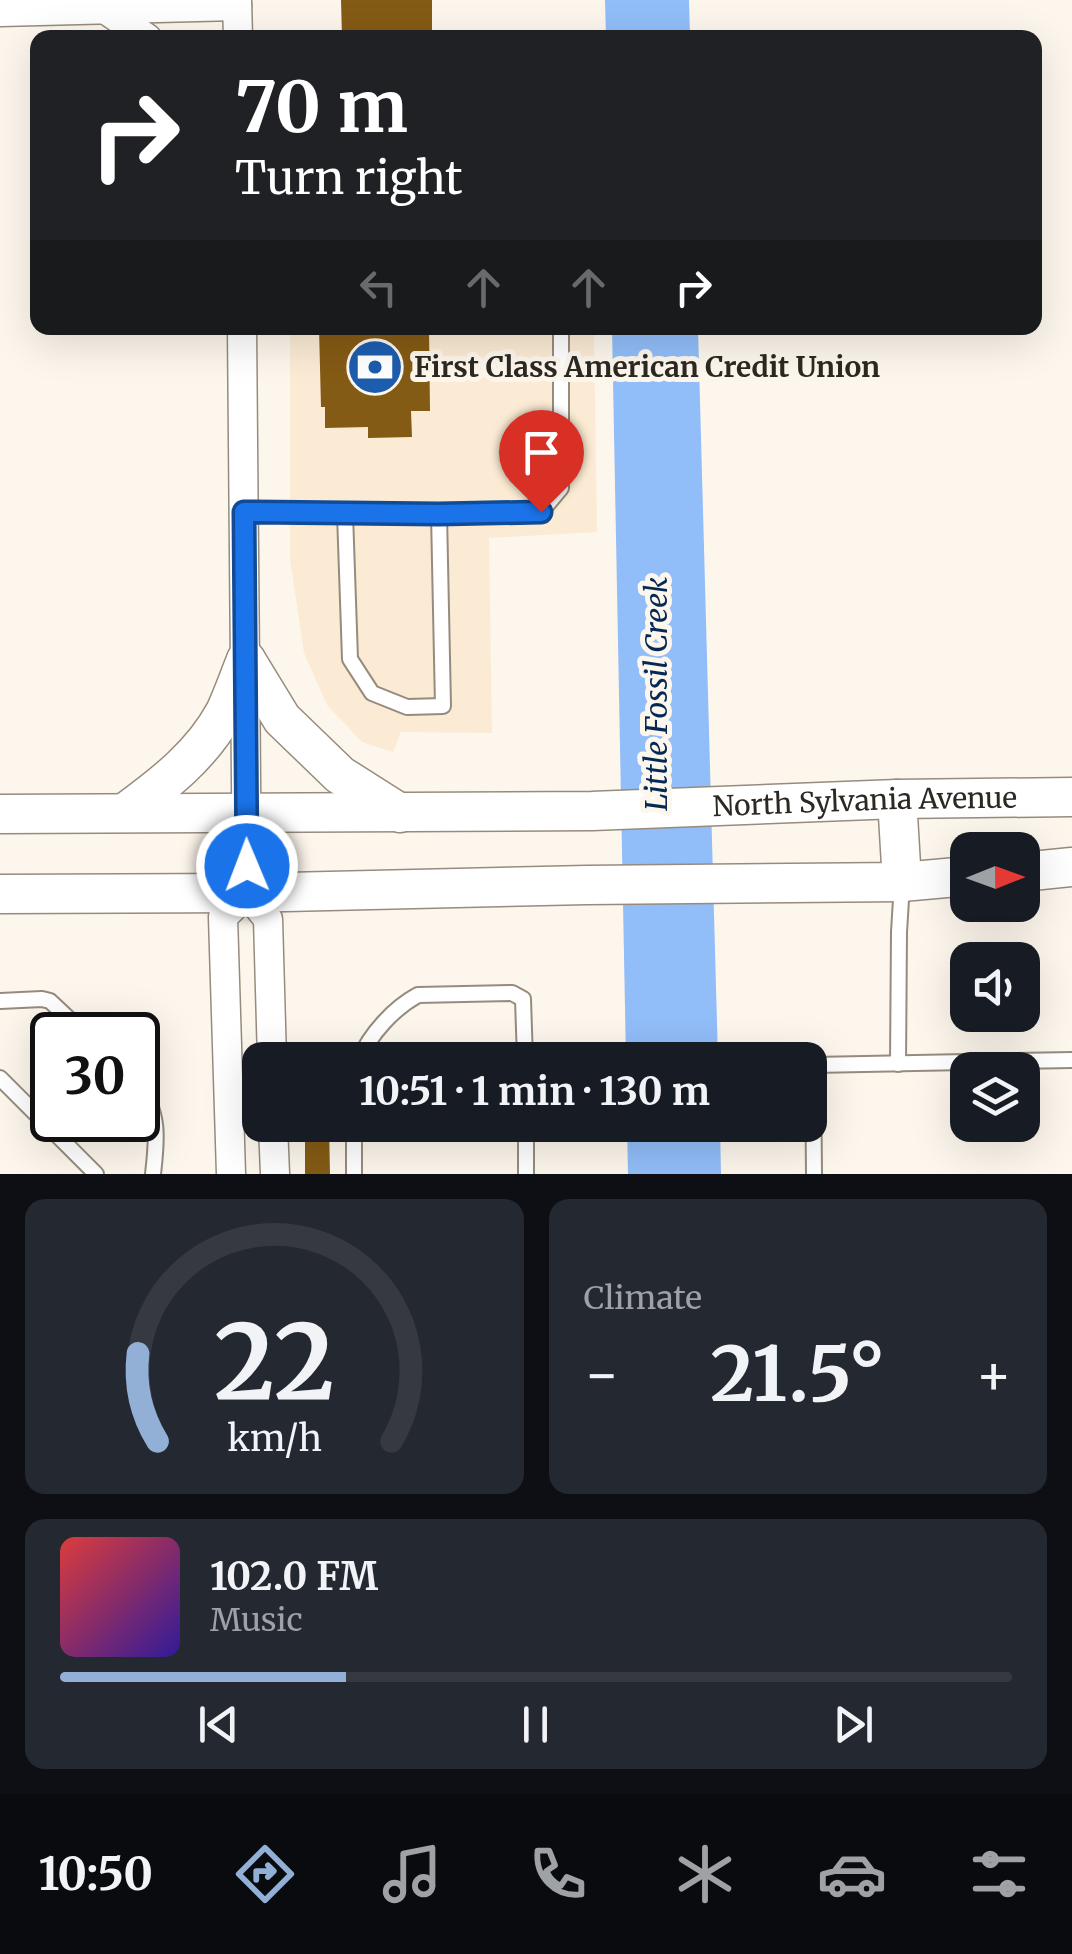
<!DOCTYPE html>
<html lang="en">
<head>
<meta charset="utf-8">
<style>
  :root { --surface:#171b24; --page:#242831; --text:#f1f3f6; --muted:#9ea1a6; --line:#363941; --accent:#92b0d6 }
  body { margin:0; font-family:Merriweather,serif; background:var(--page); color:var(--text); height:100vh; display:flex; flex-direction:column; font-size:38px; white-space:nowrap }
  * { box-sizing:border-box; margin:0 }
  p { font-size:32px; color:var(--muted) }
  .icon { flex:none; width:55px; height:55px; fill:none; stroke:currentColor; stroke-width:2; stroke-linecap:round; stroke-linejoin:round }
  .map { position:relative; height:1174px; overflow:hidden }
  .details { display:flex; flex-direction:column; gap:25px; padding:25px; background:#0d0f14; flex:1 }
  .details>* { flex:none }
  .hud { position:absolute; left:30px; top:30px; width:1012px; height:305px; border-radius:20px; box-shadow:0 10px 40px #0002; background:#202124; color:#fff; overflow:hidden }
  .needle { width:65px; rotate:89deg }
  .tools { position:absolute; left:950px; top:832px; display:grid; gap:20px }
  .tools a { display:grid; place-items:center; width:90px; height:90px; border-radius:20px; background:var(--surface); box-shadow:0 10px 40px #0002; font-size:50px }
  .speed { position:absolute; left:30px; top:1012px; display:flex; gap:20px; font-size:50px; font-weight:700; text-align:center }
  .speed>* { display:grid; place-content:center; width:130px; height:130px; border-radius:50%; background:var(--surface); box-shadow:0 10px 40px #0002; line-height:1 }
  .speed .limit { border:5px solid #111; border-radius:15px; background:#fff; color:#111 }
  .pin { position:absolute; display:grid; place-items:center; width:85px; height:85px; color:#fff; margin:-102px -42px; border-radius:50% 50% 50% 0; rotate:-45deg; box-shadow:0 0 10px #0007 }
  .pin .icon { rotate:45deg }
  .me { position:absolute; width:110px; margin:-55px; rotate:359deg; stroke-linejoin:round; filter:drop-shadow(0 0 8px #0008) }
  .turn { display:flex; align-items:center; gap:35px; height:210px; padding:0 40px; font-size:45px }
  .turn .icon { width:130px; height:130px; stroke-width:2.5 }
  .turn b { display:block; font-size:70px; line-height:85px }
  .lanes { display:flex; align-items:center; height:95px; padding:0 40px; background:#0003; justify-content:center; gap:50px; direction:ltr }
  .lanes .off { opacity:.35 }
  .big { font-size:75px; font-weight:700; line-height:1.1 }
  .details .widget { flex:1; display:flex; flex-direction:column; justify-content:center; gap:15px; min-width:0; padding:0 35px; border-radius:20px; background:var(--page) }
  .details .dial { align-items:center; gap:0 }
  .dial svg { height:260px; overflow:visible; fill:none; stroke:var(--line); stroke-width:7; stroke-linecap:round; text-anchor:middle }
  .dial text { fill:var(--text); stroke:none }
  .song { display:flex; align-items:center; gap:30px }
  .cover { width:120px; height:120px; border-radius:15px; background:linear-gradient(135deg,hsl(0 70% 55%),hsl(250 70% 35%)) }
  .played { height:10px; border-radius:5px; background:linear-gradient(90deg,var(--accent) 30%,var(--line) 30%) }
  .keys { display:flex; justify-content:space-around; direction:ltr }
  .heat { display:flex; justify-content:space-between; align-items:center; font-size:55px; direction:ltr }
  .details .tiles { flex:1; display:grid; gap:25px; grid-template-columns:1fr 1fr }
  .widget:last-child { grid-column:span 2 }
  .trip { position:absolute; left:242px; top:1042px; width:585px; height:100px; border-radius:20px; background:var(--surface); box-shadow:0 10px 40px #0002; font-weight:700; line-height:100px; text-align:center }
  .menu { display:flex; height:160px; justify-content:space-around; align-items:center; background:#090b0e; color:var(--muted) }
  .menu .icon { width:70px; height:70px }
  .menu .selected { color:var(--accent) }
  .menu b { font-size:45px; color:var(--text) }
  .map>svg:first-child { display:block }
  .built { fill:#fbebd4 }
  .water { fill:#91bdf8 }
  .building { fill:#845b15 }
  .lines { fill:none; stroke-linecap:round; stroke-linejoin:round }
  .lane-casing { stroke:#968c7d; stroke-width:18 }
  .street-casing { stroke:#968c7d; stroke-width:31 }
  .secondary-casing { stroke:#968c7d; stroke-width:41 }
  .lane { stroke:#fff; stroke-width:14 }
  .street { stroke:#fff; stroke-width:28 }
  .secondary { stroke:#fff; stroke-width:38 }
  .route-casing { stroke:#114b97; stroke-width:25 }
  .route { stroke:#1a73e8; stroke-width:18 }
  .labels { text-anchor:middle; stroke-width:10; stroke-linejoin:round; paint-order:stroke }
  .poi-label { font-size:28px; font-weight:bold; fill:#2c2822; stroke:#fdf6ec; text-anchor:start }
  .street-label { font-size:28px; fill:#2c2822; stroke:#fdf6ec }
  .water-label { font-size:30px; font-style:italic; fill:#052956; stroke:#fdf6ec }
</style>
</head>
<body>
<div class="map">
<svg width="1072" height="1174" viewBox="0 0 1072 1174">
  <rect width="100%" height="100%" fill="#fdf6ec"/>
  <path class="built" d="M290 328H594L597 532 489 538 492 733 401 732 393 752 362 742 327 705 304 653 290 559Z"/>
  <g class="water">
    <path d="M605 0H689L690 37H606Z"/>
    <path d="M612 328H698L718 1060H626Z"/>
    <path d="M627 1125H720L721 1174H628Z"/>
  </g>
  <g class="building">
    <path d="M341 0H432V38H342Z"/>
    <path d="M319 328H429L430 411H411L412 437 368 438V427L325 428V407H321Z"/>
    <path d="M305 1125H329L330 1174H305Z"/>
  </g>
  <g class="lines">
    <g class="lane-casing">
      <g id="lane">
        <path d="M244 512 345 514 350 659 372 693 407 707 443 706 439 514H345"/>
        <path d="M439 514 541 512 561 488V328"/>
        <path d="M0 1001 42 999 50 1001 86 1035"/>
        <path d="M359 1060C370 1034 394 1008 418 995L512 993 523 999 525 1060"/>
        <path d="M898 1064 899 932 902 883"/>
        <path d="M0 1078 96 1174"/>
        <path d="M138 1084C160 1112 157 1140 153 1174"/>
        <path d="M354 1125V1174"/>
        <path d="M526 1125V1174"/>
        <path d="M814 1174 813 1065 1072 1060"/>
      </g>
    </g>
    <g class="street-casing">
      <g id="street">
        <path d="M237 0 238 38"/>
        <path d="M109 7 106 10 147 38"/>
        <path d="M0 12 237 6"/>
        <path d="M242 328 247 893 268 919 272 1060"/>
        <path d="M273 1125 275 1174"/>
        <path d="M231 1174 223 917 247 893"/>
      </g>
    </g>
    <g class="secondary-casing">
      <g id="secondary">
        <path d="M246 660 282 719 340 775 400 813"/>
        <path d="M897 799 902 882"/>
        <path d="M126 812C164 784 202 755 225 712 233 695 239 677 246 660"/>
        <path id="s1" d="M0 814 592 811 897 799 1072 797"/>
        <path d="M1022 872 1072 867"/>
        <path d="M0 894 247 893 587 885 902 882 968 876"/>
      </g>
    </g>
    <use href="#lane" class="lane"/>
    <use href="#street" class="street"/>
    <use href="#secondary" class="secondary"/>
  </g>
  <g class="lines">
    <g class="route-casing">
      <path id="route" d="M247 866 244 512 439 514 541 512"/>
    </g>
    <use href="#route" class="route"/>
  </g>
  <defs>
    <g id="bank-disc" transform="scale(2.875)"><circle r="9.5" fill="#1d5dae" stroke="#fdf6ec"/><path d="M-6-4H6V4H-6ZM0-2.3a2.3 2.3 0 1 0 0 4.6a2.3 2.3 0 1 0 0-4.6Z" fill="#fff"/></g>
  </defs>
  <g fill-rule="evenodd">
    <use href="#bank-disc" x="375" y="367"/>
  </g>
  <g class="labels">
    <g class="poi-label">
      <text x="414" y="377">First Class American Credit Union</text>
    </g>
    <g class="street-label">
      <text dy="10" stroke="none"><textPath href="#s1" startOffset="865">North Sylvania Avenue</textPath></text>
    </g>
    <g class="water-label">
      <text transform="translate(657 694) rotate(-90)" y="10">Little Fossil Creek</text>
    </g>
  </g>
</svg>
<div class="tools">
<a><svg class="needle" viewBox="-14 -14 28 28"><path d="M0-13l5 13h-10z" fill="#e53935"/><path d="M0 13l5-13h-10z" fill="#9ea1a6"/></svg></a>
<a><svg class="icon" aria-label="sound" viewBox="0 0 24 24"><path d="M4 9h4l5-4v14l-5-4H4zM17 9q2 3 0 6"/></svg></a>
<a><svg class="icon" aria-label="layers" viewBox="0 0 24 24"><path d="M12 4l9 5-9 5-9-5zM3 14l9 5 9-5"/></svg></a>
</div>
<div class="speed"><div class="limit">30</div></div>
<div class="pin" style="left:541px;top:512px;background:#d93025"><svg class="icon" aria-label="arrive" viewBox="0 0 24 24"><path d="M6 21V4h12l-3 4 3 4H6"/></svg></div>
<svg class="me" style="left:247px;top:866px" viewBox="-20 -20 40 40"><circle r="17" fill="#1a73e8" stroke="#fff" stroke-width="3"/><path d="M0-11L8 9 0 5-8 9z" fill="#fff"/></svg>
<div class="trip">10:51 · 1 min · 130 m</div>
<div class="hud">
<div class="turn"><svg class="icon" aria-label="right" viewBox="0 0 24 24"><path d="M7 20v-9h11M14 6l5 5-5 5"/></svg><div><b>70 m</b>Turn right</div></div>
<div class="lanes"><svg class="icon off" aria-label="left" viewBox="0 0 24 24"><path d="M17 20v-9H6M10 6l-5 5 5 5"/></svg><svg class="icon off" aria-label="ahead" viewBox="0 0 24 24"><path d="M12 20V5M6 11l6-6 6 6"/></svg><svg class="icon off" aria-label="ahead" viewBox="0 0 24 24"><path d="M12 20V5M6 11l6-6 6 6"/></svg><svg class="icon" aria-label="right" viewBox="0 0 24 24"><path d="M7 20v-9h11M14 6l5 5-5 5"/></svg></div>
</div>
</div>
<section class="details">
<div class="tiles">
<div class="widget dial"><svg viewBox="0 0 100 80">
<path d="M14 69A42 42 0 1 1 86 69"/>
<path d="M14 69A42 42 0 0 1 8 42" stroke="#92b0d6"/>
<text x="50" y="56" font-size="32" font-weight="700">22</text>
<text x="50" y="72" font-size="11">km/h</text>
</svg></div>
<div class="widget"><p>Climate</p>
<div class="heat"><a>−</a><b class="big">21.5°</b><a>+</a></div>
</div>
<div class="widget">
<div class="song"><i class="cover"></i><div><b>102.0 FM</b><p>Music</p></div></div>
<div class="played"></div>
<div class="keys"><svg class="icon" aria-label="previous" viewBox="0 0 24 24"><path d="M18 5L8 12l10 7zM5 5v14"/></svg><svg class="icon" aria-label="pause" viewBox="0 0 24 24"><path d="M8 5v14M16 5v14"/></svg><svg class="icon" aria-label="next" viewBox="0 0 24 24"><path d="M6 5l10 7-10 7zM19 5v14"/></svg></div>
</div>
</div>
</section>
<nav class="menu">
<b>10:50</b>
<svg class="icon selected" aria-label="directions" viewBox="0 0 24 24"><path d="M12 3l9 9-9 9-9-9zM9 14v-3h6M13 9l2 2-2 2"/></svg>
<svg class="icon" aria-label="music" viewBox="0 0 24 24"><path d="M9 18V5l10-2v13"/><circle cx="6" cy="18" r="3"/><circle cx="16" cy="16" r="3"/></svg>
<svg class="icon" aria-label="phone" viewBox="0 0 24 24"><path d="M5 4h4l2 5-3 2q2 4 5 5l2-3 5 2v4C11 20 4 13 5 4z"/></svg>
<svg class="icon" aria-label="climate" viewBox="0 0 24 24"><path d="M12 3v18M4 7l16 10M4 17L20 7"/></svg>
<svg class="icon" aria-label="car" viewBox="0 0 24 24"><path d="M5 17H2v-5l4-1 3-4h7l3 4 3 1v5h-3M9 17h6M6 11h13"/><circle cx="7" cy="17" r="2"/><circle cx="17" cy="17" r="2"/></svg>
<svg class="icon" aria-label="filters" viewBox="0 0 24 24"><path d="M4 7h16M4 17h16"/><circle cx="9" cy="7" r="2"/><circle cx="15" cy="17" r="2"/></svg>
</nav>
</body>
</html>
